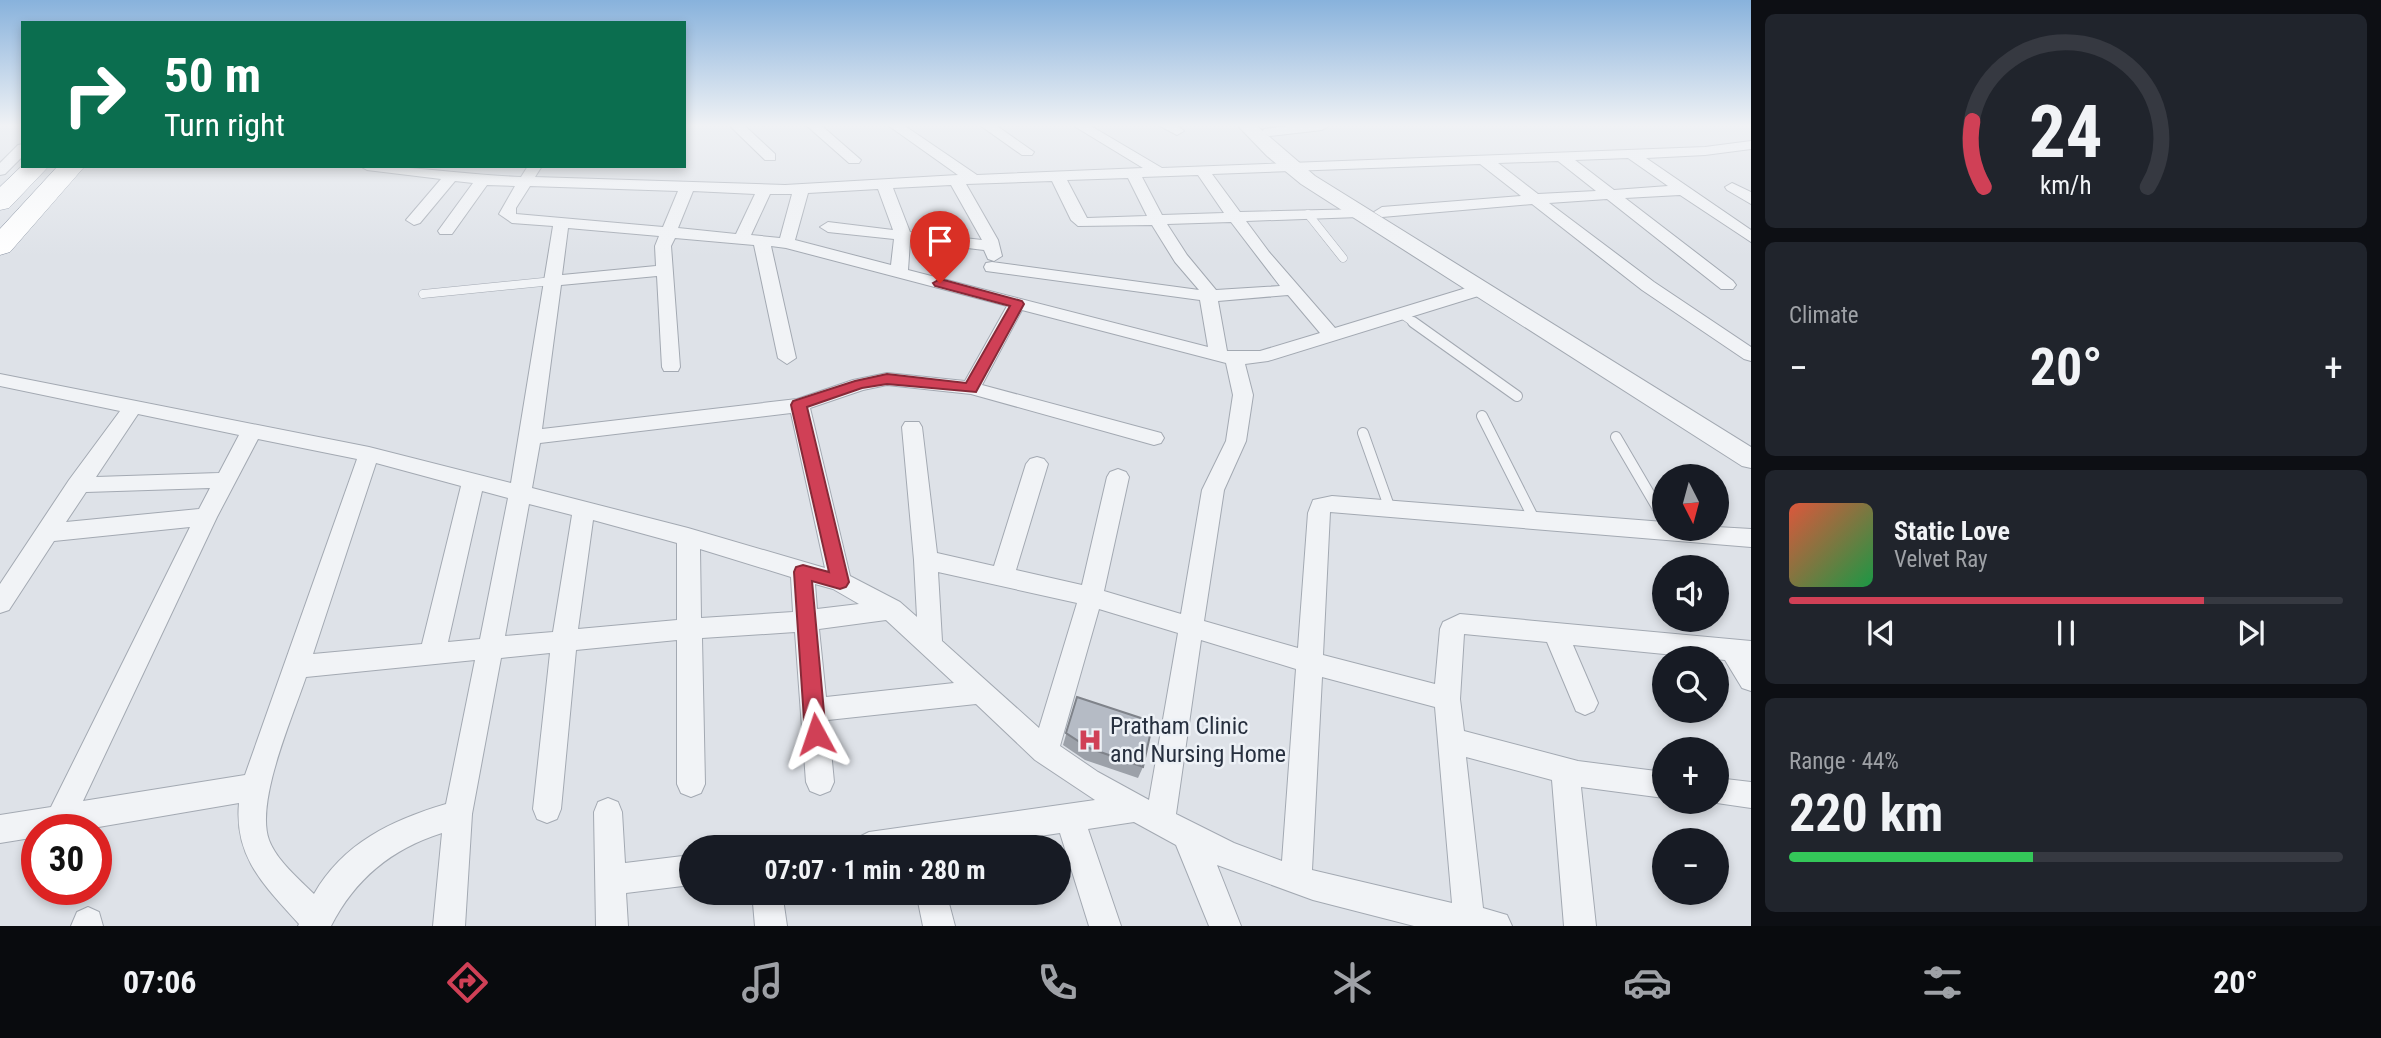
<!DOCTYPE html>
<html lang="en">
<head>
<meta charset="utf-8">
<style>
  :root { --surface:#171b24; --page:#20242c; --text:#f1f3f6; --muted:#9ea1a6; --line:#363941; --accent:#d04056 }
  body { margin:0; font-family:"Roboto Condensed",sans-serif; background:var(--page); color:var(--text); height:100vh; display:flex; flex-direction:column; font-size:26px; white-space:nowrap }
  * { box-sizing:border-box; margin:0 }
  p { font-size:23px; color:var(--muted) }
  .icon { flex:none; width:38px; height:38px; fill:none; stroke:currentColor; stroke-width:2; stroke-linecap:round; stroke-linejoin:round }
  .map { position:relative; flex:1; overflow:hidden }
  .drawer { display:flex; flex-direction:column; gap:14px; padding:14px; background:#0d0f14; width:630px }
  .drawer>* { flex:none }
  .hud { position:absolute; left:21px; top:21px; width:665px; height:147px; border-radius:0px; box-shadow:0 4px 10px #0003; background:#0b6e4f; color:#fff; overflow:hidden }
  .needle { width:46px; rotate:174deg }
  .buttons { position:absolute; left:1652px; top:464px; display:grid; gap:14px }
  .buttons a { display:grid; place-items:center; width:77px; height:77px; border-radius:50%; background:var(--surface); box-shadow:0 4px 10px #0003; font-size:35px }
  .speed { position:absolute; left:21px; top:814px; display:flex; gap:14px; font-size:35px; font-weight:700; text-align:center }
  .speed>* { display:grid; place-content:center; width:91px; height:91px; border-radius:50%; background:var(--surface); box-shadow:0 4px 10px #0003; line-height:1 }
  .speed .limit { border:10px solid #d22; background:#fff; color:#111 }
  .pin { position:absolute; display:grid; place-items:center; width:60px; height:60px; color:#fff; margin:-72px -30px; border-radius:50% 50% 50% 0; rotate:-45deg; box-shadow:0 0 7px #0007 }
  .pin .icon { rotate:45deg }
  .me { position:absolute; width:77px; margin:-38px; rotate:355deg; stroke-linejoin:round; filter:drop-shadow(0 0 5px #0008) }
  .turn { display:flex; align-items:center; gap:24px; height:147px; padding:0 28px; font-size:32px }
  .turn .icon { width:91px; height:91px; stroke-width:2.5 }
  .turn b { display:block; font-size:49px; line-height:60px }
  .big { font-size:52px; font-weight:700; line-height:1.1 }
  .drawer .widget { flex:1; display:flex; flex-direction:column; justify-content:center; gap:10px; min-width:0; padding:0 24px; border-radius:10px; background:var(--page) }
  .drawer .dial { align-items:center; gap:0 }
  .dial svg { height:182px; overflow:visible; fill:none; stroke:var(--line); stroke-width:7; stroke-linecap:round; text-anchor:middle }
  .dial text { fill:var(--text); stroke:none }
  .song { display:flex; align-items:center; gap:21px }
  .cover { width:84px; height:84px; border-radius:10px; background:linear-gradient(135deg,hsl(10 70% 55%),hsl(140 70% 35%)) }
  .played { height:7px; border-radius:4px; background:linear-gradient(90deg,var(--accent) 75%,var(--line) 75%) }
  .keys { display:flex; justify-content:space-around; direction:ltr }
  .heat { display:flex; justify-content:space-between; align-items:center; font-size:38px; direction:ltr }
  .charge { height:10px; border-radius:5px; background:linear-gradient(90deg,#34c759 44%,var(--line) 0) }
  .trip { position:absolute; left:679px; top:835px; width:392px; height:70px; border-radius:35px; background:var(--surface); box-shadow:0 4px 10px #0003; font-weight:700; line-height:70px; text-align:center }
  .dock { display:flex; height:112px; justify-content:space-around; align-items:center; background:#090b0e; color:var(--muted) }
  .dock .icon { width:49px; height:49px }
  .dock .active { color:var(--accent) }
  .dock b { font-size:32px; color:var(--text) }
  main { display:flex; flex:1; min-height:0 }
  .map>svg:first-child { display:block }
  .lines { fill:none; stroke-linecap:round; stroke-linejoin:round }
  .service-far1-casing { stroke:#a3a9b2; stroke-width:9 }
  .service-casing { stroke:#a3a9b2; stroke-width:12 }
  .minor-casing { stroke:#a3a9b2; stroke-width:2 }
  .tertiary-casing { stroke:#a3a9b2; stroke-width:2 }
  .trunk-casing { stroke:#858f9f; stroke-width:1 }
  .service-far1 { stroke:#f1f3f6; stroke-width:8 }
  .service { stroke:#f1f3f6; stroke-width:10 }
  .minor { fill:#f1f3f6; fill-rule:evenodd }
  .tertiary { fill:#f1f3f6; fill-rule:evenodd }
  .trunk { fill:#fff; fill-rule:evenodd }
  .wall { fill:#9ca1a9 }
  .building { fill:#b5bbc5; stroke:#7f838a; stroke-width:2 }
  .route { fill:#d04056; stroke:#872a38; stroke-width:2 }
  .labels { text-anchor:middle; stroke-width:5; stroke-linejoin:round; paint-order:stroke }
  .near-poi-label { font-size:24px; fill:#27303f; stroke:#edf1f6; text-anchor:start }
</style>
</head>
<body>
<main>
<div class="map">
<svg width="1751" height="926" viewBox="0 0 1751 926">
  <rect width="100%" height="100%" fill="#dee2e8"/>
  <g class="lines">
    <g class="service-far1-casing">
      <g id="service-far1">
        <path d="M1308 214 1343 258"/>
        <path d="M423 294 553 281"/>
        <path d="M1403 315 1416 324"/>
      </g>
    </g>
    <g class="service-casing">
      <g id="service">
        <path d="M1413 322 1517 396"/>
        <path d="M1482 416 1535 521"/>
        <path d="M1363 433 1390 509"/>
        <path d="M1616 437 1664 519"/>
      </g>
    </g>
    <g class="minor-casing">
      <g id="minor">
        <path d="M730 126H745L775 154V160H765Z"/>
        <path d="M807 126H822L861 160 859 163H849Z"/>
        <path d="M889 126H905L977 175 1143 168 1074 126H1091L1162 168 1705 147 1751 141V149L1705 155 1646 158 1751 230V242L1680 195 1625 198 1733 281 1736 285 1733 289H1721L1607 199 1549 203 1654 282 1751 347V361L1744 359 1642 290 1532 204 1382 217 1374 212 1382 207 1521 196 1480 164 1212 174 1240 212 1364 209 1367 212 1359 217 1246 221 1269 252 1335 328 1476 285H1488L1491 289 1488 293 1268 361 1245 364 1253 395 1246 441 1224 490 1204 621 1298 648 1308 513 1313 500 1332 496 1664 522V528L1717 527 1751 529V547L1330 512 1323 655 1435 684 1440 629 1443 622 1460 614 1751 641V691L1742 688 1725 660 1573 645 1598 703 1594 711 1585 715 1576 711 1547 642 1464 634 1460 699 1464 731 1578 761 1664 772V798L1581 787 1596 926H1564L1552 780 1466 757 1483 908 1507 915 1512 926H1414L1313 900 1217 865 1241 926H1209L1176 845 1134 822 1088 829 1121 926H1089L1060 833 967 847H854L859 837 869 832 1095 800 1035 760 976 704 828 720 834 782 830 791 820 795 810 791 806 782 795 632 702 638 705 784 701 793 691 797 681 793 677 784V640L576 650 561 809 557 819 547 823 537 819 533 809 550 653 501 658 472 814 465 926H433L442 833C391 849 355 879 331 926H298L299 924C265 886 234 858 239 803L81 830H37V837L0 843V815L51 807 190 527 54 541 9 610 0 613V584L69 480 120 411 0 386V374L369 447 511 483 553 226 512 223 499 214 515 186 487 185 452 234H440L438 231 473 183 455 181 420 223 414 225 406 220 441 179 367 170 360 166C414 166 467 175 521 177L528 166H542L535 177 785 185 958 175ZM1628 158 1668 186 1614 190 1575 160ZM1558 161 1596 191 1538 194 1498 163ZM1198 175 1224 213 1162 215 1142 177ZM1128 178 1147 216 1087 218 1067 180ZM1052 181 1071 220 1078 226 1152 225 1175 262 1199 290 992 262 986 263 984 267 986 271 1200 300 1208 347 908 270 910 241 984 250 988 259 994 261 1002 256 998 240 966 184ZM951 185 982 240 910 232 893 188ZM530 186 678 191 663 227 516 214V208ZM878 189 893 230 828 222 820 227 828 232 894 239 891 265 795 240 808 193ZM693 191 755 194 736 234 678 228ZM770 194H792L780 238 751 235ZM1231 222 1280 286 1216 290 1187 255 1167 224ZM568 228 659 236 655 246 656 266 562 275ZM675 238 754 245 778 358 787 364 796 358 771 246 786 248 1007 306 965 381 887 373 853 380 797 399 542 429 561 285 657 276 662 367 664 371H678L680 367 671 246ZM1288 295 1320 333 1260 351H1227L1218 301ZM1022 310 1226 363 1233 395 1226 441 1202 490 1181 614 1104 591 1129 477 1126 472 1118 469 1110 472 1107 477 1082 585 1016 570 1048 464 1044 459 1037 457 1030 459 1026 464 994 566 937 553 922 427 919 422H905L902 427 914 560 917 617 900 602 850 576 810 408 863 390 887 385 971 394 1154 445 1161 443 1164 438 1161 433 982 385ZM791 413 825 568 688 528 532 488 540 443ZM138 414 239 435 219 473 96 477ZM258 439 357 459 245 775 83 801 217 517ZM376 463 461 486 422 644 313 654ZM210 488 199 509 66 522 86 492ZM482 491 508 498 480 639 448 642ZM529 504 572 515 553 632 505 636ZM593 520 677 543V620L578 629ZM700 549 791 577 793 612 701 618ZM938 572 1077 603 1039 728 942 641ZM815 584 833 589 859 604 817 609ZM1099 609 1178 633 1149 800 1098 772 1060 746ZM886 620 954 683 826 697 819 629ZM1201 640 1296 669 1282 861 1234 843 1176 814ZM475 660 446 804C392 820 343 843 314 894 299 879 277 861 269 840 255 802 293 716 306 677ZM1322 677 1435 707 1452 903 1312 870Z"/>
        <path d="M981 126H997L1034 152 1032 155H1022Z"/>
        <path d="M1160 126H1178L1184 131 1177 135Z"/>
        <path d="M1286 126H1329L1322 130 1269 136 1262 132 1264 129Z"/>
        <path d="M23 144V156L5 174 0 175V163L18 145Z"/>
        <path d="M1732 183 1751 192V204L1727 190 1725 187Z"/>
        <path d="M1717 778 1751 782V808L1710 802H1717Z"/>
        <path d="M608 798 618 802 622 812 625 863 691 855V885L626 893 628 926H596L594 812 598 802Z"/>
        <path d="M752 892H782L787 926H755Z"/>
        <path d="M916 892H946L955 926H923Z"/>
        <path d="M88 907 99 912 103 926H71L77 912Z"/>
      </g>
    </g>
    <g class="tertiary-casing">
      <path id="tertiary" d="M1238 126H1257L1315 176 1751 447V468L1742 466 1301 184 1267 156Z"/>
    </g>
    <g class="trunk-casing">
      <g id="trunk">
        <path d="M23 165 49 166 9 208 0 210V187Z"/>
        <path d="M58 166H85L10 252 0 255V229Z"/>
      </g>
    </g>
    <use href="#service-far1" class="service-far1"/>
    <use href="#service" class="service"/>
    <use href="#minor" class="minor"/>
    <use href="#tertiary" class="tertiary"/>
    <use href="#trunk" class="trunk"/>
  </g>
  <path class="wall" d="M1077 697 1143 767 1138 778 1085 760 1063 745Z"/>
  <path class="building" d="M1077 697 1153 722 1143 767 1089 748 1066 733Z"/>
  <linearGradient id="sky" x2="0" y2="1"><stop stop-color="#88b2dc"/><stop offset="0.49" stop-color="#f0f2f5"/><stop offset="1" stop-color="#f0f2f5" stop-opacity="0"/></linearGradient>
  <rect width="1751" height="256" fill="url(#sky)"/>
  <path class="route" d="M940 279 1022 301 1024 304 976 392 887 384 862 388 807 407 849 582 846 587 840 589 812 581 826 734 823 741 816 743 808 741 805 734 794 572 796 567 803 565 829 572 791 405 793 401 855 381 887 374 966 383 1010 306 935 286 933 283Z"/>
  <defs>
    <g id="hospital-bare" transform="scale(1.89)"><path d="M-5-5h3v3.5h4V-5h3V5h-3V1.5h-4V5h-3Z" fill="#d04056" stroke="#edf1f6" stroke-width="2.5" paint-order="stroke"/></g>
  </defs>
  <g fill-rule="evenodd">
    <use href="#hospital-bare" x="1090" y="740"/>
  </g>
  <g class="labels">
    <g class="near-poi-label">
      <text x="1110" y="734">Pratham Clinic<tspan x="1110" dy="28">and Nursing Home</tspan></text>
    </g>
  </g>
</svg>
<div class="buttons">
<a><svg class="needle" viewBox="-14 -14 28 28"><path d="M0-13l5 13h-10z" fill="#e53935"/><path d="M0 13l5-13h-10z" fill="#9ea1a6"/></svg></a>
<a><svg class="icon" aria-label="sound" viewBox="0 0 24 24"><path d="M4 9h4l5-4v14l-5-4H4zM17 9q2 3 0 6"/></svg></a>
<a><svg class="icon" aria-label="search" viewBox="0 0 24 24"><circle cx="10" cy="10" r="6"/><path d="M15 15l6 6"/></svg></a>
<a>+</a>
<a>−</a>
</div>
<div class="speed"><div class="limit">30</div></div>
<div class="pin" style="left:940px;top:283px;background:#d93025"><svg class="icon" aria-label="arrive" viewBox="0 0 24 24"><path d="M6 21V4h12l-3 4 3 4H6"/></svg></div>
<svg class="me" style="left:816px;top:734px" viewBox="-20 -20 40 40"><path d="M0-17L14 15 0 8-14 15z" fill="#d04056" stroke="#fff" stroke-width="4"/></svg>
<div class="trip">07:07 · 1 min · 280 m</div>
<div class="hud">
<div class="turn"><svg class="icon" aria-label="right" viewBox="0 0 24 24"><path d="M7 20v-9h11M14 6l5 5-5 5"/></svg><div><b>50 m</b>Turn right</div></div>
</div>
</div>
<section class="drawer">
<div class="widget dial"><svg viewBox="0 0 100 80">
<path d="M14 69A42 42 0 1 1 86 69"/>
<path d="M14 69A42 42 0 0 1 9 40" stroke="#d04056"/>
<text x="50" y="56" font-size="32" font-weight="700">24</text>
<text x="50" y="72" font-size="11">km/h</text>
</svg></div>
<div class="widget"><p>Climate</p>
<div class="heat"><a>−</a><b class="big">20°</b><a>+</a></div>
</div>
<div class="widget">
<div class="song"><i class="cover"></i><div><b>Static Love</b><p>Velvet Ray</p></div></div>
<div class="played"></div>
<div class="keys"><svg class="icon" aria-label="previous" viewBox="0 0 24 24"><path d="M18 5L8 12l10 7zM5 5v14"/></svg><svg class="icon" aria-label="pause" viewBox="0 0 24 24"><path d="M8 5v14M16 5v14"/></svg><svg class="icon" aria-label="next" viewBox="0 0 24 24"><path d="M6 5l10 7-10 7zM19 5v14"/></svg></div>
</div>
<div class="widget"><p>Range · 44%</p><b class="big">220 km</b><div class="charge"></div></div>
</section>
</main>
<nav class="dock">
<b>07:06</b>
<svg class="icon active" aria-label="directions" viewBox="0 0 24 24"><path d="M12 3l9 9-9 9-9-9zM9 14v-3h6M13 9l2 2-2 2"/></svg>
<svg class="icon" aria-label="music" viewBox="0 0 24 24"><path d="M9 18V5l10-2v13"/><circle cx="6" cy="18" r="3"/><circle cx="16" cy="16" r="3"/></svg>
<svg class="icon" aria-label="phone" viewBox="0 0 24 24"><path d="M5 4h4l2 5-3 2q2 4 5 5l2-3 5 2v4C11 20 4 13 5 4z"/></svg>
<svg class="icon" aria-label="climate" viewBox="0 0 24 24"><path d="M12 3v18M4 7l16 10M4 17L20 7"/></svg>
<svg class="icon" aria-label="car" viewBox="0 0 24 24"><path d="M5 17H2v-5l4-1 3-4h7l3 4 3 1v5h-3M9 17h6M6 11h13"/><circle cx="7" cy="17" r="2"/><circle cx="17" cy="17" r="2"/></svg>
<svg class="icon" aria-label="filters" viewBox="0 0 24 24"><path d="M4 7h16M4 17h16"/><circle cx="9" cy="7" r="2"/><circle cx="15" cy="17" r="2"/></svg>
<b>20°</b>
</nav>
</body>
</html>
